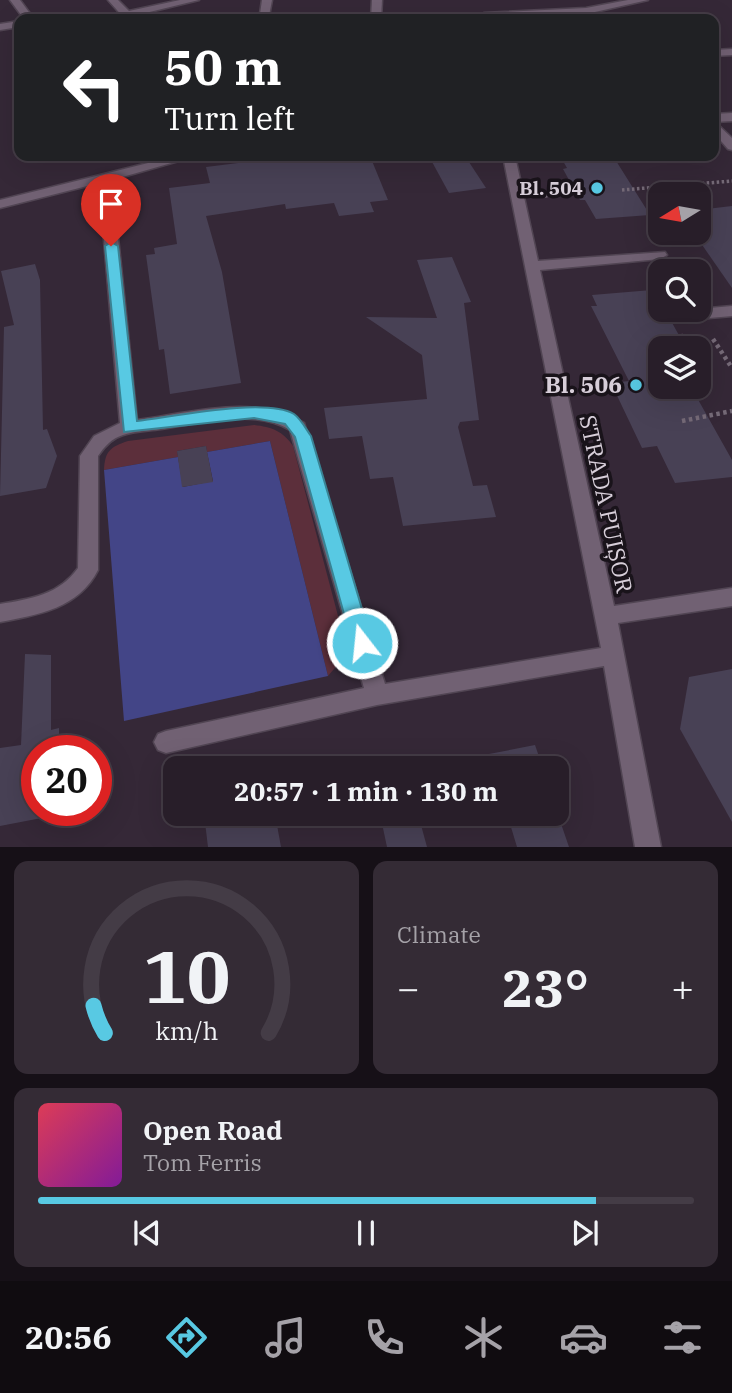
<!DOCTYPE html>
<html lang="en">
<head>
<meta charset="utf-8">
<style>
  :root { --surface:#281e29; --page:#342b35; --text:#f1f3f6; --muted:#a5a2a8; --line:#443c46; --accent:#58c9e3 }
  body { margin:0; font-family:"IBM Plex Serif",serif; background:var(--page); color:var(--text); height:100vh; display:flex; flex-direction:column; font-size:26px; white-space:nowrap }
  * { box-sizing:border-box; margin:0 }
  p { font-size:23px; color:var(--muted) }
  .icon { flex:none; width:38px; height:38px; fill:none; stroke:currentColor; stroke-width:2; stroke-linecap:round; stroke-linejoin:round }
  .map { position:relative; height:847px; overflow:hidden }
  .panel { display:flex; flex-direction:column; gap:14px; padding:14px; background:#161017; flex:1 }
  .panel>* { flex:none }
  .hud { position:absolute; left:14px; top:14px; width:705px; height:147px; border-radius:14px; box-shadow:0 7px 28px #0002,0 0 0 2px var(--line); background:#202124; color:#fff; overflow:hidden }
  .needle { width:46px; rotate:259deg }
  .controls { position:absolute; left:648px; top:182px; display:grid; gap:14px }
  .controls a { display:grid; place-items:center; width:63px; height:63px; border-radius:14px; background:var(--surface); box-shadow:0 7px 28px #0002,0 0 0 2px var(--line); font-size:35px }
  .speed { position:absolute; left:21px; top:735px; display:flex; gap:14px; font-size:35px; font-weight:700; text-align:center }
  .speed>* { display:grid; place-content:center; width:91px; height:91px; border-radius:50%; background:var(--surface); box-shadow:0 7px 28px #0002,0 0 0 2px var(--line); line-height:1 }
  .speed .limit { border:10px solid #d22; background:#fff; color:#111 }
  .pin { position:absolute; display:grid; place-items:center; width:60px; height:60px; color:#fff; margin:-72px -30px; border-radius:50% 50% 50% 0; rotate:-45deg; box-shadow:0 0 7px #0007 }
  .pin .icon { rotate:45deg }
  .me { position:absolute; width:77px; margin:-38px; rotate:344deg; stroke-linejoin:round; filter:drop-shadow(0 0 5px #0008) }
  .turn { display:flex; align-items:center; gap:24px; height:147px; padding:0 35px; font-size:32px }
  .turn .icon { width:91px; height:91px; stroke-width:2.5 }
  .turn b { display:block; font-size:49px; line-height:60px }
  .big { font-size:52px; font-weight:700; line-height:1.1 }
  .panel .card { flex:1; display:flex; flex-direction:column; justify-content:center; gap:10px; min-width:0; padding:0 24px; border-radius:14px; background:var(--page) }
  .panel .dial { align-items:center; gap:0 }
  .dial svg { height:182px; overflow:visible; fill:none; stroke:var(--line); stroke-width:7; stroke-linecap:round; text-anchor:middle }
  .dial text { fill:var(--text); stroke:none }
  .song { display:flex; align-items:center; gap:21px }
  .cover { width:84px; height:84px; border-radius:10px; background:linear-gradient(135deg,hsl(350 70% 55%),hsl(290 70% 35%)) }
  .played { height:7px; border-radius:4px; background:linear-gradient(90deg,var(--accent) 85%,var(--line) 85%) }
  .keys { display:flex; justify-content:space-around; direction:ltr }
  .heat { display:flex; justify-content:space-between; align-items:center; font-size:38px; direction:ltr }
  .panel .tiles { flex:1; display:grid; gap:14px; grid-template-columns:1fr 1fr }
  .card:last-child { grid-column:span 2 }
  .trip { position:absolute; left:163px; top:756px; width:406px; height:70px; border-radius:14px; background:var(--surface); box-shadow:0 7px 28px #0002,0 0 0 2px var(--line); font-weight:700; line-height:70px; text-align:center }
  .tabs { display:flex; height:112px; justify-content:space-around; align-items:center; background:#100c10; color:var(--muted) }
  .tabs .icon { width:49px; height:49px }
  .tabs .current { color:var(--accent) }
  .tabs b { font-size:32px; color:var(--text) }
  .map>svg:first-child { display:block }
  .green { fill:#5c2f3b }
  .water { fill:#434587 }
  .building { fill:#484155 }
  .lines { fill:none; stroke-linecap:round; stroke-linejoin:round }
  .minor-casing { stroke:#514553; stroke-width:3 }
  .path-far2 { stroke:#756a77; stroke-width:2.5; stroke-dasharray:2.5 2.5; stroke-linecap:butt }
  .path-far1 { stroke:#756a77; stroke-width:3.5; stroke-dasharray:2.5 2.5; stroke-linecap:butt }
  .path { stroke:#756a77; stroke-width:4.5; stroke-dasharray:3.5 3.5; stroke-linecap:butt }
  .minor { fill:#716173; fill-rule:evenodd }
  .route { fill:#58c9e3; stroke:#398394; stroke-width:2 }
  .poi-dot { fill:#58c9e3; stroke:#19131a; stroke-width:2.5 }
  .labels { text-anchor:middle; stroke-width:7; stroke-linejoin:round; paint-order:stroke }
  .far-poi-label { font-size:19px; font-weight:bold; fill:#d7ced9; stroke:#19131a; text-anchor:end }
  .poi-label { font-size:23px; font-weight:bold; fill:#d7ced9; stroke:#19131a; text-anchor:end }
  .street-label { font-size:23px; fill:#d7ced9; stroke:#19131a }
</style>
</head>
<body>
<div class="map">
<svg width="732" height="847" viewBox="0 0 732 847">
  <rect width="100%" height="100%" fill="#352837"/>
  <path class="green" d="M254 425C272 427 283 431 293 446L346 646 340 662 328 676 270 441 207 452 206 446 177 451 178 457 104 470C105 451 110 447 128 441Z"/>
  <path class="water" d="M270 441 328 676 124 721 104 470 178 457 183 487 213 481 207 452Z"/>
  <g class="building">
    <path d="M269 156H370L388 200 370 202 374 212 339 216 334 203 286 209 285 204 206 216 222 272 241 383 170 394 164 349 159 350 146 255 155 254 154 248 177 244 169 188 210 183 206 167 270 159Z"/>
    <path d="M465 156 486 188 449 193 431 160Z"/>
    <path d="M574 156H613L650 215 596 219 585 200H580L563 169 567 168 563 161 577 160Z"/>
    <path d="M732 206V288L698 239V210Z"/>
    <path d="M452 257 471 302 464 303 479 420 460 422 458 427 473 486 487 485 496 517 403 526 393 477 370 479 362 436 329 439 324 408 427 399 422 355 366 317 437 318 417 260Z"/>
    <path d="M35 264 40 280 43 430 47 429 57 456 46 488 0 496 4 327 14 325 1 271Z"/>
    <path d="M652 290 660 302V310H665L686 348H660V387H691L732 460V477L675 483 657 446 642 448 611 383 629 381 591 306H597L592 295Z"/>
    <path d="M206 446 213 482 182 487 177 451Z"/>
    <path d="M25 654 51 655V730L59 728V751H37V810L78 811 0 826V748L21 745Z"/>
    <path d="M732 669V822L680 729 689 677Z"/>
    <path d="M535 745 543 768H493L489 754Z"/>
    <path d="M556 809 569 847H517L507 814H556Z"/>
    <path d="M204 814H275L281 847H208Z"/>
    <path d="M380 814H418L427 847H387Z"/>
  </g>
  <g class="lines">
    <g class="minor-casing">
      <g id="minor">
        <path d="M10 0H20L34 19H24Z"/>
        <path d="M108 0H118L129 11 180 0H199L133 16 135 19H125Z"/>
        <path d="M262 0H272L269 16 260 14Z"/>
        <path d="M372 0H382L381 19H371Z"/>
        <path d="M628 0H648L586 14 484 19 479 16 484 13 586 8Z"/>
        <path d="M19 21V27L0 30V24Z"/>
        <path d="M732 49V55L714 56V50Z"/>
        <path d="M732 113V121L715 122 732 138V150L728 149 714 133V114Z"/>
        <path d="M176 156H196L112 180 137 420C190 413 256 393 304 423L385 684 601 648 503 156H515L538 261 665 252 667 255 660 259 540 270 614 606 732 588V606L618 623 661 847H635L604 666 377 705 166 753 158 750 154 742 158 734 166 731 364 688 290 430C255 408 200 423 161 429 148 431 134 431 123 435 112 438 104 447 98 456V570C79 608 38 615 0 622V604C30 599 59 595 78 568L80 456 94 436 120 423 99 183 0 208V200Z"/>
        <path d="M732 306V316L698 319 690 314 698 309Z"/>
      </g>
    </g>
    <path class="path-far2" d="M445 16H461"/>
    <g class="path-far1">
      <path d="M622 190 732 181"/>
      <path d="M545 196 576 193"/>
    </g>
    <g class="path">
      <path d="M667 337 683 336"/>
      <path d="M713 339 732 368"/>
      <path d="M682 421 732 411"/>
    </g>
    <use href="#minor" class="minor"/>
  </g>
  <path class="route" d="M111 242 118 246 137 421C172 417 265 397 294 414 301 419 306 429 311 436L372 643 369 649 362 652 355 649 352 643 295 437 285 424 254 418 124 432 105 246Z"/>
  <g class="poi-dot">
    <circle cx="597" cy="188" r="7"/>
    <circle cx="636" cy="385" r="7"/>
  </g>
  <g class="labels">
    <g class="far-poi-label">
      <text x="583" y="195">Bl. 504</text>
    </g>
    <g class="poi-label">
      <text x="622" y="393">Bl. 506</text>
    </g>
    <g class="street-label">
      <text transform="translate(606 504) rotate(78)" y="8">STRADA PUIȘOR</text>
    </g>
  </g>
</svg>
<div class="controls">
<a><svg class="needle" viewBox="-14 -14 28 28"><path d="M0-13l5 13h-10z" fill="#e53935"/><path d="M0 13l5-13h-10z" fill="#a5a2a8"/></svg></a>
<a><svg class="icon" aria-label="search" viewBox="0 0 24 24"><circle cx="10" cy="10" r="6"/><path d="M15 15l6 6"/></svg></a>
<a><svg class="icon" aria-label="layers" viewBox="0 0 24 24"><path d="M12 4l9 5-9 5-9-5zM3 14l9 5 9-5"/></svg></a>
</div>
<div class="speed"><div class="limit">20</div></div>
<div class="pin" style="left:111px;top:246px;background:#d93025"><svg class="icon" aria-label="arrive" viewBox="0 0 24 24"><path d="M6 21V4h12l-3 4 3 4H6"/></svg></div>
<svg class="me" style="left:362px;top:643px" viewBox="-20 -20 40 40"><circle r="17" fill="#58c9e3" stroke="#fff" stroke-width="3"/><path d="M0-11L8 9 0 5-8 9z" fill="#fff"/></svg>
<div class="trip">20:57 · 1 min · 130 m</div>
<div class="hud">
<div class="turn"><svg class="icon" aria-label="left" viewBox="0 0 24 24"><path d="M17 20v-9H6M10 6l-5 5 5 5"/></svg><div><b>50 m</b>Turn left</div></div>
</div>
</div>
<section class="panel">
<div class="tiles">
<div class="card dial"><svg viewBox="0 0 100 80">
<path d="M14 69A42 42 0 1 1 86 69"/>
<path d="M14 69A42 42 0 0 1 9 57" stroke="#58c9e3"/>
<text x="50" y="56" font-size="32" font-weight="700">10</text>
<text x="50" y="72" font-size="11">km/h</text>
</svg></div>
<div class="card"><p>Climate</p>
<div class="heat"><a>−</a><b class="big">23°</b><a>+</a></div>
</div>
<div class="card">
<div class="song"><i class="cover"></i><div><b>Open Road</b><p>Tom Ferris</p></div></div>
<div class="played"></div>
<div class="keys"><svg class="icon" aria-label="previous" viewBox="0 0 24 24"><path d="M18 5L8 12l10 7zM5 5v14"/></svg><svg class="icon" aria-label="pause" viewBox="0 0 24 24"><path d="M8 5v14M16 5v14"/></svg><svg class="icon" aria-label="next" viewBox="0 0 24 24"><path d="M6 5l10 7-10 7zM19 5v14"/></svg></div>
</div>
</div>
</section>
<nav class="tabs">
<b>20:56</b>
<svg class="icon current" aria-label="directions" viewBox="0 0 24 24"><path d="M12 3l9 9-9 9-9-9zM9 14v-3h6M13 9l2 2-2 2"/></svg>
<svg class="icon" aria-label="music" viewBox="0 0 24 24"><path d="M9 18V5l10-2v13"/><circle cx="6" cy="18" r="3"/><circle cx="16" cy="16" r="3"/></svg>
<svg class="icon" aria-label="phone" viewBox="0 0 24 24"><path d="M5 4h4l2 5-3 2q2 4 5 5l2-3 5 2v4C11 20 4 13 5 4z"/></svg>
<svg class="icon" aria-label="climate" viewBox="0 0 24 24"><path d="M12 3v18M4 7l16 10M4 17L20 7"/></svg>
<svg class="icon" aria-label="car" viewBox="0 0 24 24"><path d="M5 17H2v-5l4-1 3-4h7l3 4 3 1v5h-3M9 17h6M6 11h13"/><circle cx="7" cy="17" r="2"/><circle cx="17" cy="17" r="2"/></svg>
<svg class="icon" aria-label="filters" viewBox="0 0 24 24"><path d="M4 7h16M4 17h16"/><circle cx="9" cy="7" r="2"/><circle cx="15" cy="17" r="2"/></svg>
</nav>
</body>
</html>
